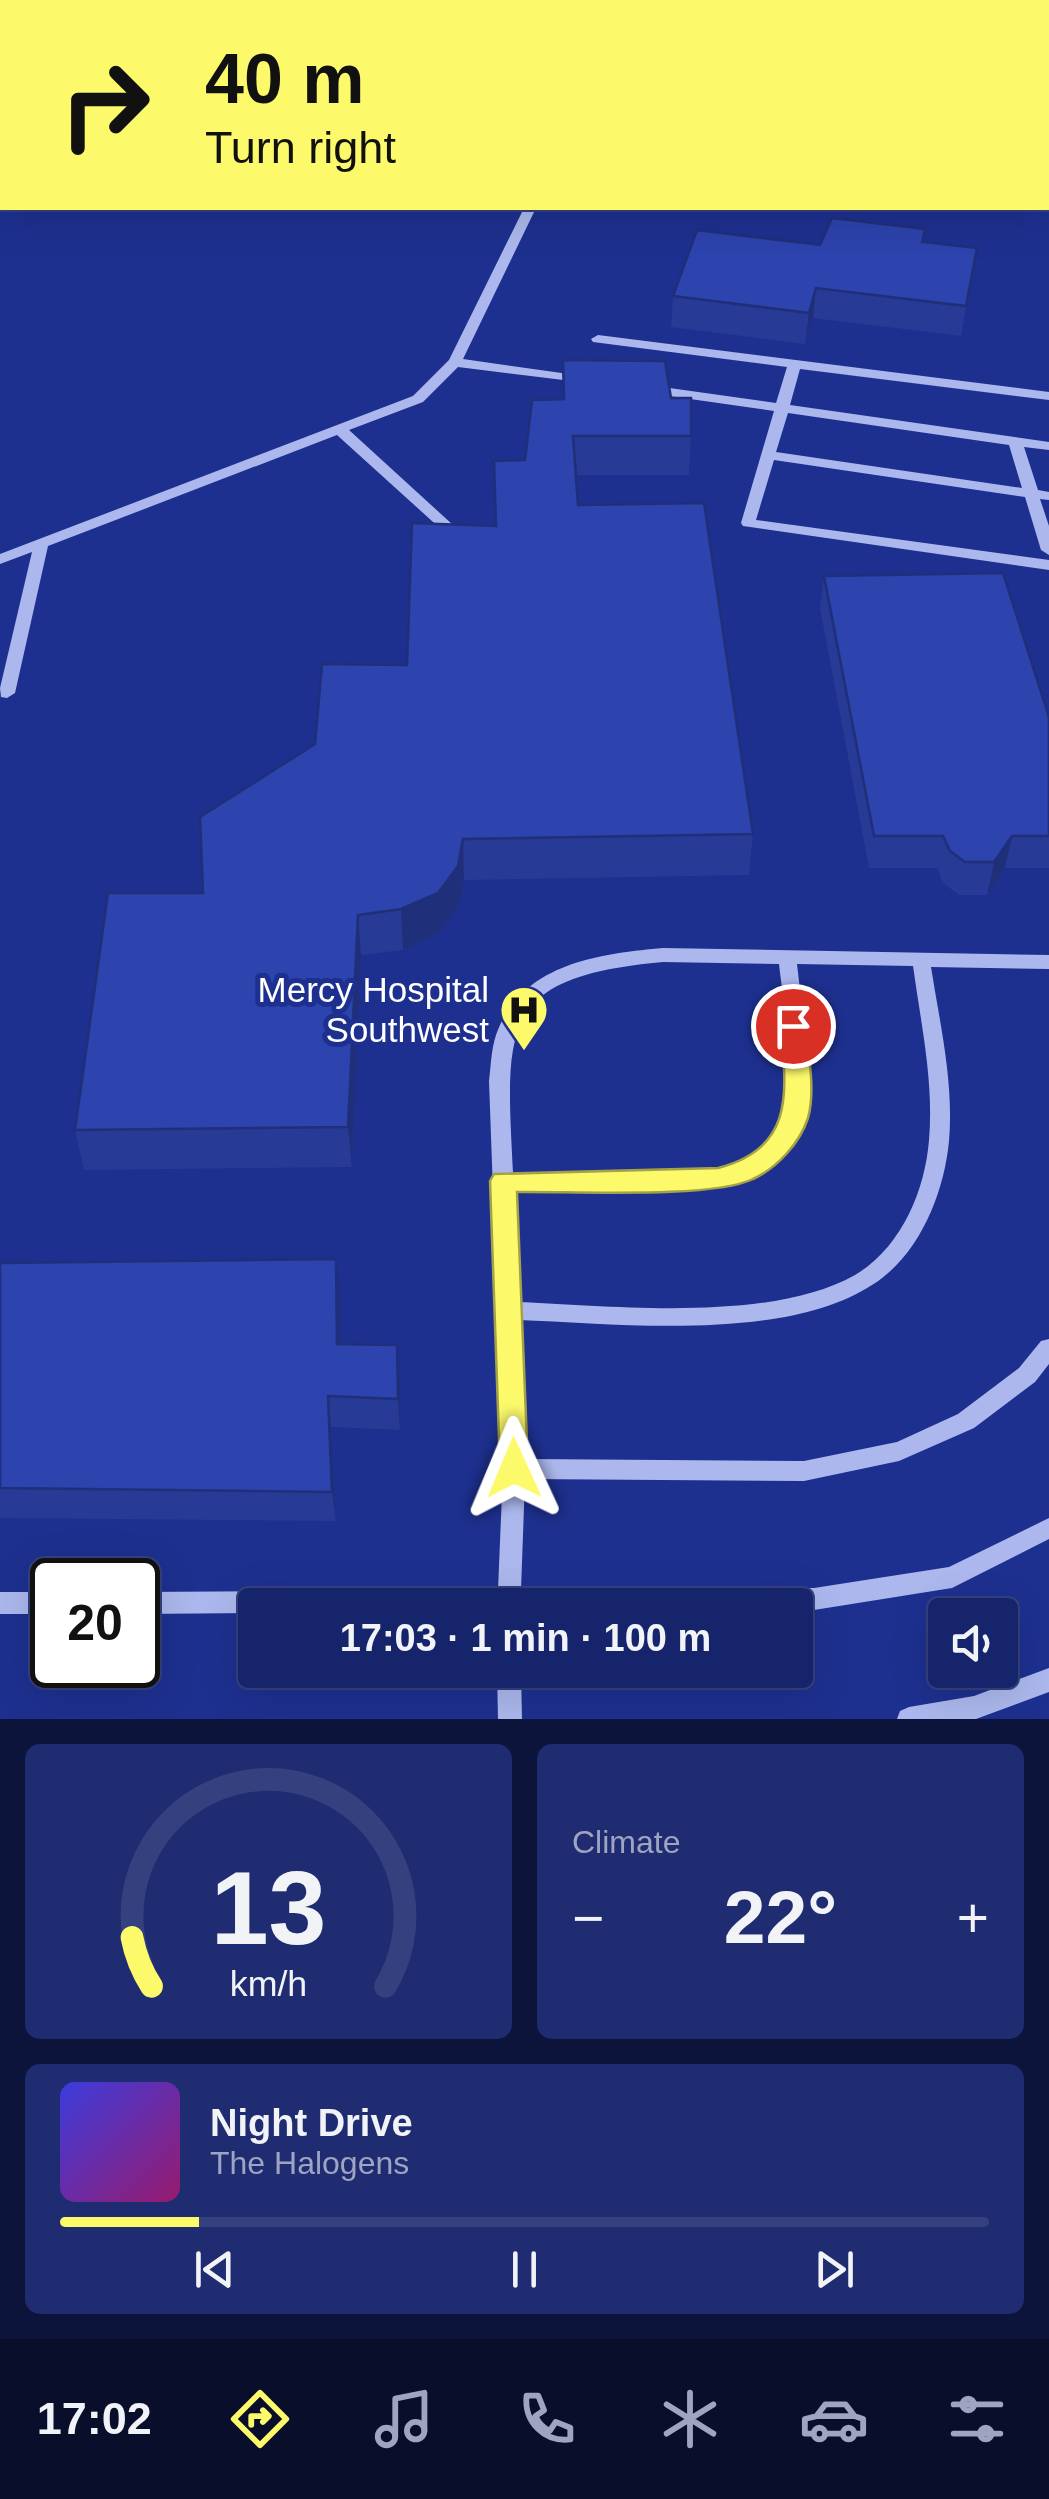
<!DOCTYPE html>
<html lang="en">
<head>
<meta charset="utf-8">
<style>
  :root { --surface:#16246b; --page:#1f2c71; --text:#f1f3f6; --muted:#9ea4c1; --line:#35417e; --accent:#fcfa6b }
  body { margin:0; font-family:Helvetica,sans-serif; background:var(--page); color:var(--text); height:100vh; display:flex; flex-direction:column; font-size:38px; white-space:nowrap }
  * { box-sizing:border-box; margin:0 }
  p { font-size:32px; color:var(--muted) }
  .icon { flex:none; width:55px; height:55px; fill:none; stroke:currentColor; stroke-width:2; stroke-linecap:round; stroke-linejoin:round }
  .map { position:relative; height:1719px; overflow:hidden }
  .sheet { display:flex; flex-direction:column; gap:25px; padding:25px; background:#0c143b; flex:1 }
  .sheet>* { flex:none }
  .hud { position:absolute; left:0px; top:0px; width:1050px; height:210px; box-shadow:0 10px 40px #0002,0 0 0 2px var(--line); background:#fcfa6b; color:#111; overflow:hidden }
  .fabs { position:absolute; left:928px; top:1598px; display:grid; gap:20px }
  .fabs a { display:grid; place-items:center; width:90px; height:90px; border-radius:10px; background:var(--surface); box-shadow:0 10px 40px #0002,0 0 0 2px var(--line); font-size:50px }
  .speed { position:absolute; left:30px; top:1558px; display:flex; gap:20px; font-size:50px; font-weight:700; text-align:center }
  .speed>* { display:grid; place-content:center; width:130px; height:130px; border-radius:50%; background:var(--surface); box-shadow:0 10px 40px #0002,0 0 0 2px var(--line); line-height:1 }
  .speed .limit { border:5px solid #111; border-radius:15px; background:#fff; color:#111 }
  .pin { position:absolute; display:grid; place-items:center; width:85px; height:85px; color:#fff; margin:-42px; border:5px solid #fff; border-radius:50%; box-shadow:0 2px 10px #0007 }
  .me { position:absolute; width:110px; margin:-55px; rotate:359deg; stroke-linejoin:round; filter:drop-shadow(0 0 8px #0008) }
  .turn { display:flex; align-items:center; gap:35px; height:210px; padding:0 40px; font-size:45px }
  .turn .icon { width:130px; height:130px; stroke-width:2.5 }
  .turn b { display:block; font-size:70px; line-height:85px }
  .big { font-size:75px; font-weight:700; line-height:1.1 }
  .sheet .card { flex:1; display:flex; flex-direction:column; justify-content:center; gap:15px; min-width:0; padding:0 35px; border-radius:15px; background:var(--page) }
  .sheet .dial { align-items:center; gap:0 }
  .dial svg { height:260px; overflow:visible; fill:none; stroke:var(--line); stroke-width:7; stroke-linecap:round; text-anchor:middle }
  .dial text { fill:var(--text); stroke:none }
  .song { display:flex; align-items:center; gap:30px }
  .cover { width:120px; height:120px; border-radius:15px; background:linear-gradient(135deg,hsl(240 70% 55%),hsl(320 70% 35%)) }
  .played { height:10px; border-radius:5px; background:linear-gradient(90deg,var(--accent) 15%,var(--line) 15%) }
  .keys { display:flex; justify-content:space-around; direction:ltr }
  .heat { display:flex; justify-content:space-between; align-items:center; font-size:55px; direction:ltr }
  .sheet .tiles { flex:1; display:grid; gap:25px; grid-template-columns:1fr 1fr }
  .card:last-child { grid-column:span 2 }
  .trip { position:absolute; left:238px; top:1588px; width:575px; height:100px; border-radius:10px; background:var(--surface); box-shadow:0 10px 40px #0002,0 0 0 2px var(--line); font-weight:700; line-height:100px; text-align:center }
  .dock { display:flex; height:160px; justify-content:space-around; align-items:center; background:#090e2b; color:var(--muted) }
  .dock .icon { width:70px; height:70px }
  .dock .active { color:var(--accent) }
  .dock b { font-size:45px; color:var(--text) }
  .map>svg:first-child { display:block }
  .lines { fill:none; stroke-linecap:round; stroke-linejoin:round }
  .minor { fill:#acb8ed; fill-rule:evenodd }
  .wall { fill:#273a95 }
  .shaded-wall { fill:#202f79 }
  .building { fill:#2d43ad; stroke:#202f79; stroke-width:2.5 }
  .route { fill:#fcfa6b; stroke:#a4a246; stroke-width:2.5 }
  .labels { text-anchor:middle; stroke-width:10; stroke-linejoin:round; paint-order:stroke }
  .poi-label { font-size:35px; fill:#fff; stroke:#1d308f; text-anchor:end }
</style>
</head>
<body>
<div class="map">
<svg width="1049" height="1719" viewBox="0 0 1049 1719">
  <rect width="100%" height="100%" fill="#1d308f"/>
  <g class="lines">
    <g class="minor">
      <path d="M812 0H845L846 2H814Z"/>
      <rect x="898" y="0" width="10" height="2"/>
      <rect x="1048" y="21" width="1" height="6"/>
      <path d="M524 208H536L463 359 583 376 588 377V383L458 367 423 402 349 430 453 525V531H443L337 435 48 546 15 693 7 698 1 697 0 688 32 552 0 564V554L413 396 449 360Z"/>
      <path d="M598 335 1049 392V400L800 369 790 405 1049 442V450L1024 447 1038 490 1049 492V500L1040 499 1049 526V555L1041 550 1025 497 774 460 756 520 1049 560V570L743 526 741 523 774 411 648 393 641 389 648 385 776 403 787 367 593 342 591 339ZM788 413 1009 445 1022 488 776 452Z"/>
      <path d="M663 948 1049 955V969L931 967C940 1024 954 1083 949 1141 944 1194 919 1256 872 1285 784 1342 621 1324 519 1320L525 1459 804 1461 897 1442 958 1414 1019 1368 1041 1341 1049 1339V1364L1035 1382 974 1428 899 1461 804 1481 525 1479 521 1590 814 1588 949 1567 1049 1518V1539L952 1588 814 1610H795V1605H255V1613L138 1614V1592L498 1590 503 1469 489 1081C491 1066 491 1050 496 1035 521 964 597 954 663 948ZM663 962 779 964C784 1012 805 1099 770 1139 756 1155 736 1162 717 1170L513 1173C506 1028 497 977 663 962ZM797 964 913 966C921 1024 934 1082 929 1140 925 1191 901 1248 855 1275 770 1323 614 1306 518 1302L513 1189 718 1186 761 1169 785 1149 801 1119 808 1090V1059Z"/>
      <rect x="0" y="1592" width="52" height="22"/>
      <path d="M1049 1668V1692L976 1719H897L900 1711 909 1707 974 1696Z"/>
      <path d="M497 1670H521L522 1719H498Z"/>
    </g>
  </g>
  <g class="wall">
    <path d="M925 229 923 242 977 248 961 336 813 318 805 344 671 327 673 296 820 245Z"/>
    <path d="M563 360 671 398 691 436 689 475H576L578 505 753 834 749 875 464 880 459 906 439 933 403 950 361 955 352 1167 84 1170 75 1130 203 893 315 744 407 665 495 526 494 461 525 460 563 399Z"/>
    <path d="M824 576 1049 717V868H1005L987 895H959L943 883 937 868H869L820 608Z"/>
    <path d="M0 1263 340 1290V1344L397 1345 400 1376V1430L331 1427 336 1521 0 1518Z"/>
  </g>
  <g class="shaded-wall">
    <path d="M816 288 813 318 805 344 809 313Z"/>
    <path d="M1012 836 1005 868 987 895 994 862Z"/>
    <path d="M463 839 464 880 459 906 439 933 403 950 401 909Z"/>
    <path d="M358 915 361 955 352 1167 348 1127Z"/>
    <path d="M336 1259 340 1290V1375L337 1344Z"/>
    <path d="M397 1345 400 1376V1430L398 1399Z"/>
    <path d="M328 1396 331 1427 336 1521 332 1492Z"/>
  </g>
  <g class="building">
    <path d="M832 218 925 229 922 242 977 248 966 306 816 288 809 313 673 296 697 230 820 245Z"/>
    <path d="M563 360 665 361 671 398H691V436H573L578 505 704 503 753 834 463 839 458 866 438 893 401 909 358 915 348 1127 75 1130 108 893H203L200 817 315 744 322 664 407 665 412 523 496 526 494 461 525 460 532 400 564 399Z"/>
    <path d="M1003 573 1049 717V836H1012L994 862H965L950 851 943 836H874L824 576Z"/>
    <path d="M336 1259 337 1344 397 1345 398 1399 328 1396 332 1492 0 1488V1263Z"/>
  </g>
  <path class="route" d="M793 1017 802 1020 805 1026C808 1055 816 1089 808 1118 800 1143 777 1168 753 1179 712 1199 569 1191 517 1192L528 1468 524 1478 514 1482 504 1478 500 1468 490 1181 494 1174 718 1168C796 1148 786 1091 781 1026L784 1020Z"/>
  <defs>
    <g id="hospital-pin" transform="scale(2.5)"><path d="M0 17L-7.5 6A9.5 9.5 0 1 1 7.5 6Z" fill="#fcfa6b" stroke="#1d308f"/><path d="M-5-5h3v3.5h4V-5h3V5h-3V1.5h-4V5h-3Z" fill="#111"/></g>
  </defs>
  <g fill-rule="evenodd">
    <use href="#hospital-pin" x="524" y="1010"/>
  </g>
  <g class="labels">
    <g class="poi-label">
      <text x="489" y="1002">Mercy Hospital<tspan x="489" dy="40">Southwest</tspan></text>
    </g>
  </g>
</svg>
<div class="fabs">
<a><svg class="icon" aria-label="sound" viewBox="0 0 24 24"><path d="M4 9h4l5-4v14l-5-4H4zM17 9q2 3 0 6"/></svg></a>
</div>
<div class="speed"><div class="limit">20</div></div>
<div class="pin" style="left:793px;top:1026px;background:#d93025"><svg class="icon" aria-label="arrive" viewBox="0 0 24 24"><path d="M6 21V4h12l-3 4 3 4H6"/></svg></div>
<svg class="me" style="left:514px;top:1468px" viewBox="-20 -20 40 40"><path d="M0-17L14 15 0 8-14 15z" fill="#fcfa6b" stroke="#fff" stroke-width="4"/></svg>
<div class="trip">17:03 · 1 min · 100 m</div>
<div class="hud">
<div class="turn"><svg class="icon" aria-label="right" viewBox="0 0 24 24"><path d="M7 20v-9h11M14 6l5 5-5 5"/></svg><div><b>40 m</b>Turn right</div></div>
</div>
</div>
<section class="sheet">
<div class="tiles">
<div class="card dial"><svg viewBox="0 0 100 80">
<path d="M14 69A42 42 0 1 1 86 69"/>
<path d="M14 69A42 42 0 0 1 8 54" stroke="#fcfa6b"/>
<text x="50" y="56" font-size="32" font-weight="700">13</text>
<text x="50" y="72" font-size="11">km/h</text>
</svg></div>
<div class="card"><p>Climate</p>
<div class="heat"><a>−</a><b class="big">22°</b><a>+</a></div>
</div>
<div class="card">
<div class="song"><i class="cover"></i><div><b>Night Drive</b><p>The Halogens</p></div></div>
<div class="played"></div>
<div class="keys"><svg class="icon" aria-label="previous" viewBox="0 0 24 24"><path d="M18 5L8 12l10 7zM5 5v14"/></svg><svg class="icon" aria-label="pause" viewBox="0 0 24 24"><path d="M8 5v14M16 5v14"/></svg><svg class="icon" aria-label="next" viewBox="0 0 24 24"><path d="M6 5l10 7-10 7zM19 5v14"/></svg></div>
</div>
</div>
</section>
<nav class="dock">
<b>17:02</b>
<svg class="icon active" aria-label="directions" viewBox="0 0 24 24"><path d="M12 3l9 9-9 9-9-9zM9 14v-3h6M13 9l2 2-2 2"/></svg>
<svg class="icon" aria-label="music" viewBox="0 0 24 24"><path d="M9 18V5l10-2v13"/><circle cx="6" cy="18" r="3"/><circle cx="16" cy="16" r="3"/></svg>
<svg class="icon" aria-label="phone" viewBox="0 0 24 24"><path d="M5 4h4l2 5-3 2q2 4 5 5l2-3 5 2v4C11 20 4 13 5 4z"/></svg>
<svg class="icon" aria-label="climate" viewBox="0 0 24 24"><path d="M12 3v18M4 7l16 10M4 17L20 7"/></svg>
<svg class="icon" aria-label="car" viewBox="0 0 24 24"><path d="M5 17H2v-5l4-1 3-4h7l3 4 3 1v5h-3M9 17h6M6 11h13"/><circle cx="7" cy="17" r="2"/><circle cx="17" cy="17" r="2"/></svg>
<svg class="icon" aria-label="filters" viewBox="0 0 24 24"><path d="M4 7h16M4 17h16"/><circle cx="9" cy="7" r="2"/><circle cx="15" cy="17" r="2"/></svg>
</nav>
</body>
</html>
